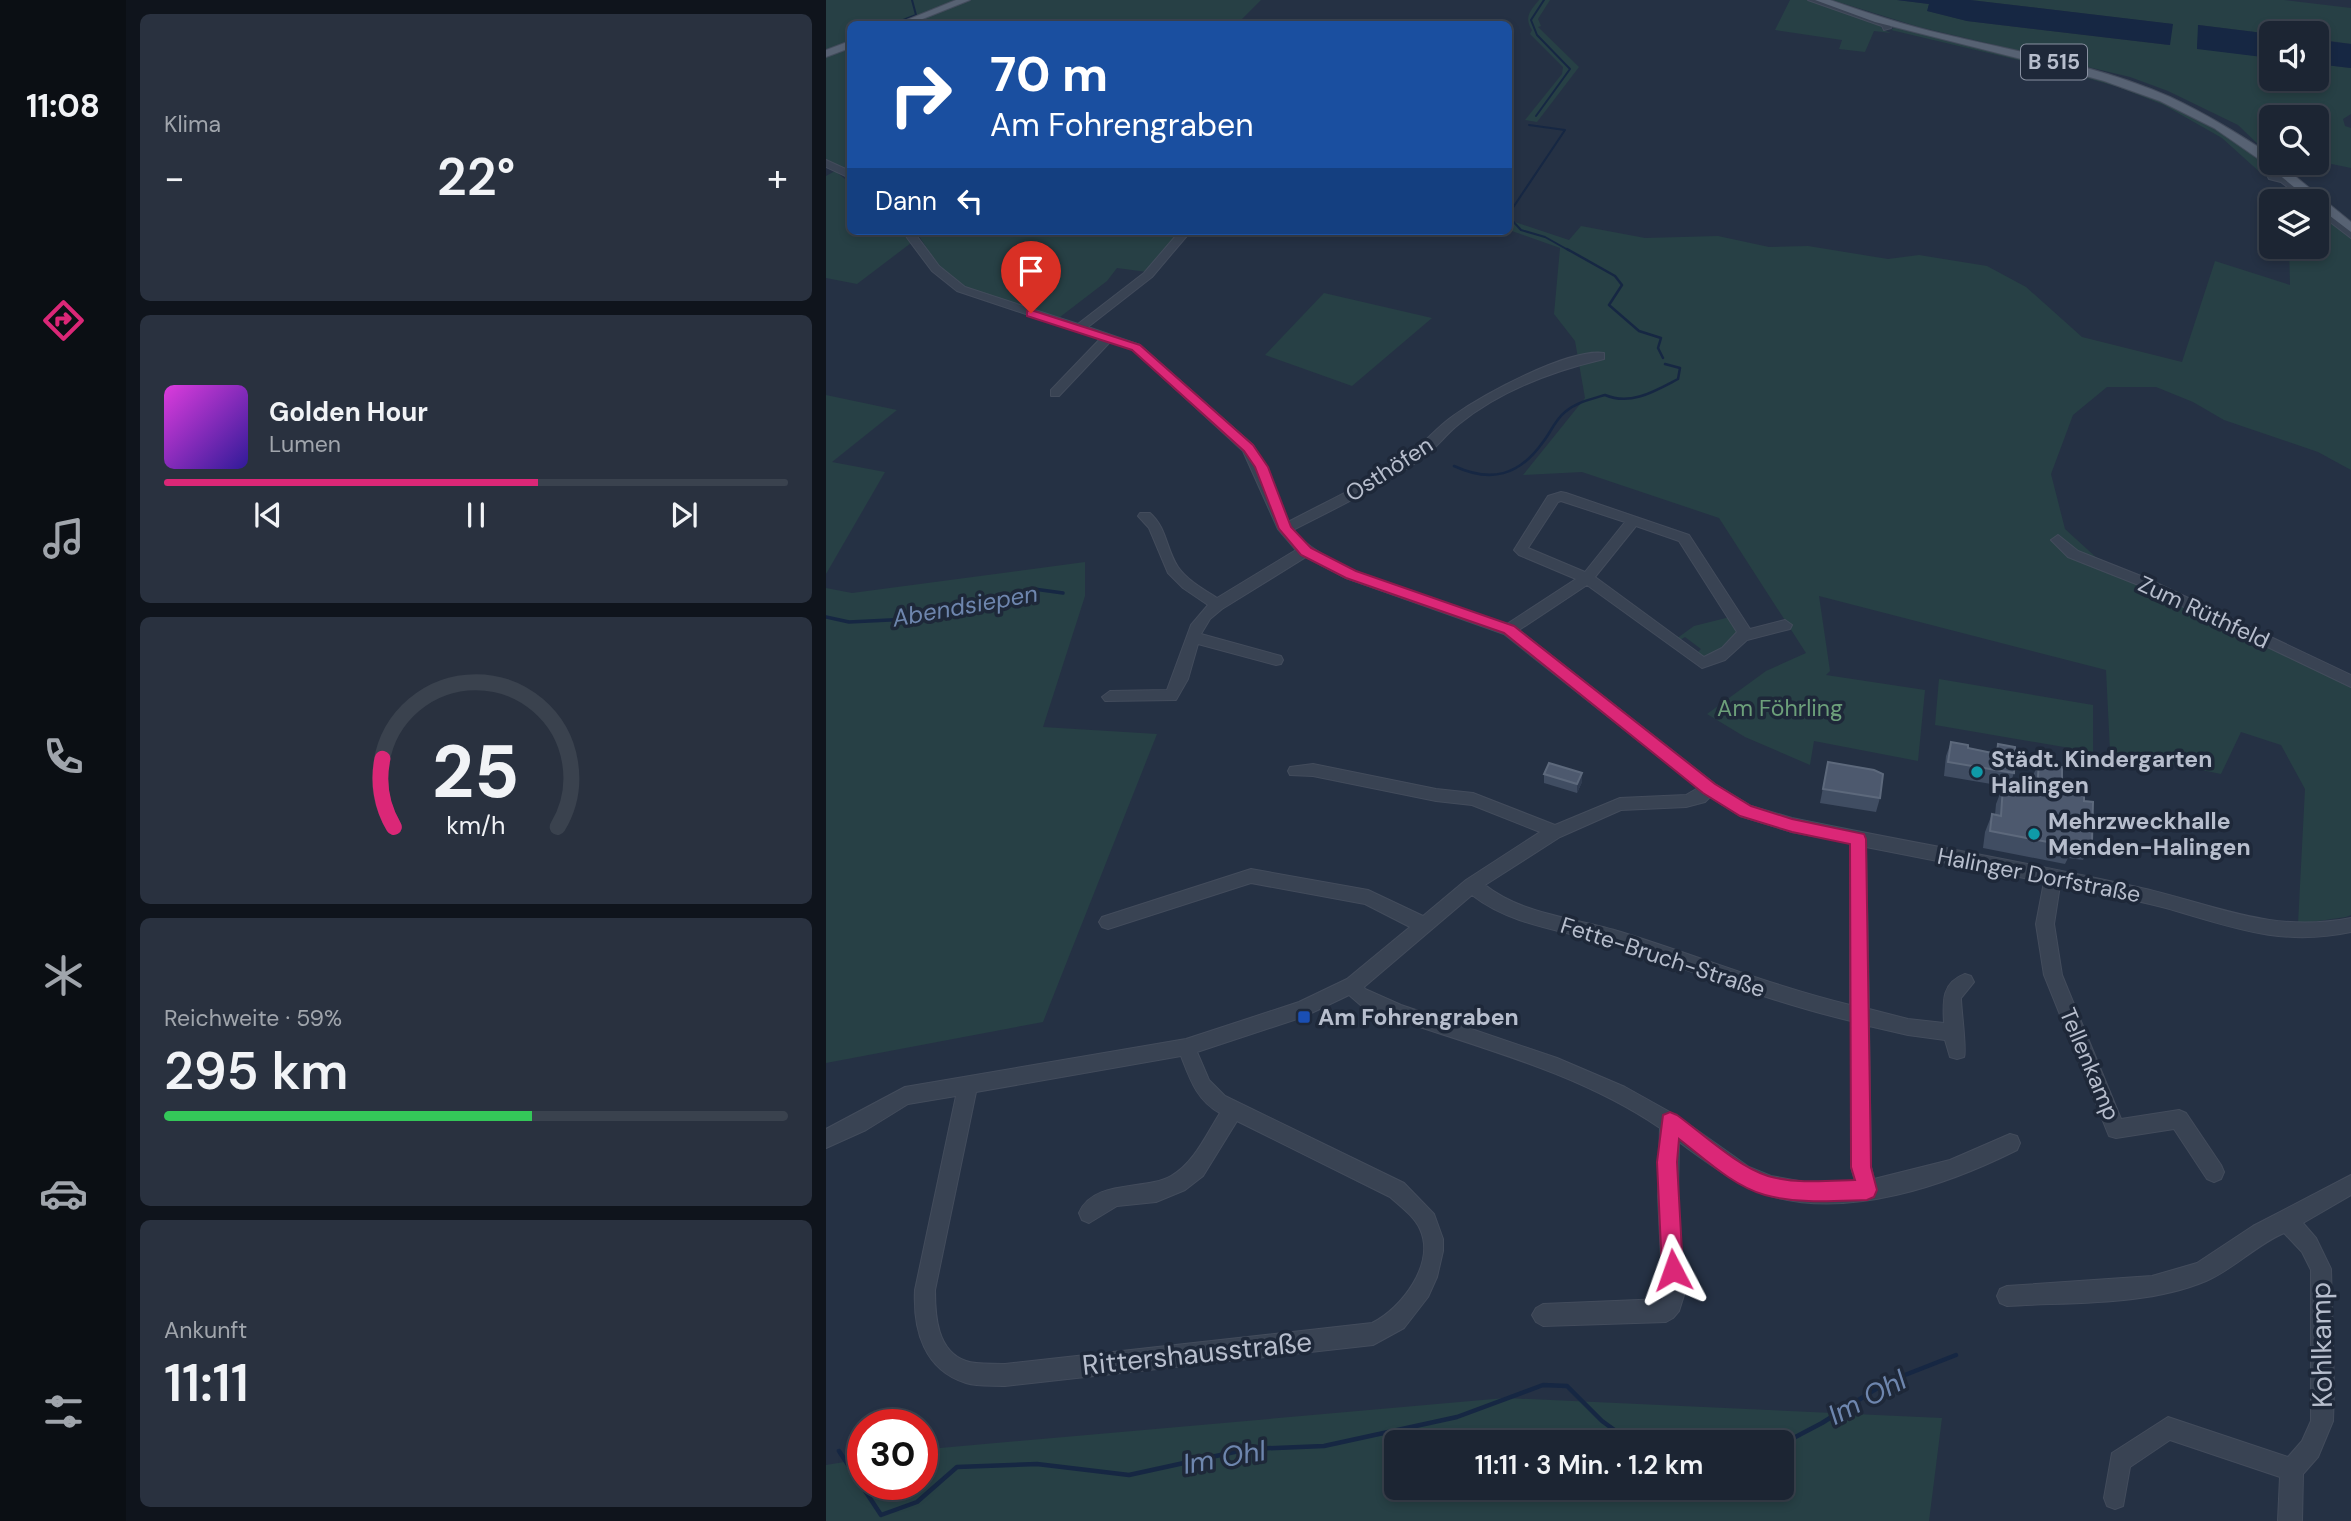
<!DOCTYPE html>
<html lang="de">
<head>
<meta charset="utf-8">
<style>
  :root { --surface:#1c2533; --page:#29313f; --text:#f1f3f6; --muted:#a0a5ac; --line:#3a424e; --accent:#db2777 }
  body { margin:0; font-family:"DM Sans",sans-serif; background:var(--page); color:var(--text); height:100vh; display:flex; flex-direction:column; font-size:26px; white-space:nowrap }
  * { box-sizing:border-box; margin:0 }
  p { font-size:23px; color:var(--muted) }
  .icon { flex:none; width:38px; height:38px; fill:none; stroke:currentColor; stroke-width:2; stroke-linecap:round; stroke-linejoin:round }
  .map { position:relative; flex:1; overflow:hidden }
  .sheet { display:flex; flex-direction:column; gap:14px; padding:14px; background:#0f141c; width:700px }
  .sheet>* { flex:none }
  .banner { position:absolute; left:21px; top:21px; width:665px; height:214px; border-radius:10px; box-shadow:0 4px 10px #0003,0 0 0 2px var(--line); background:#1a4fa0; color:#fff; overflow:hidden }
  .tools { position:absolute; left:1433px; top:21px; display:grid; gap:14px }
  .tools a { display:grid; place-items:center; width:70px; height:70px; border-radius:10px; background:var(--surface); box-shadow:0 4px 10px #0003,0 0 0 2px var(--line); font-size:35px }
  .speed { position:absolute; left:21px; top:1409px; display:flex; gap:14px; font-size:35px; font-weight:700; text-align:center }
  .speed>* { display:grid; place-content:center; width:91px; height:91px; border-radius:50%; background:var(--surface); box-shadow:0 4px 10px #0003,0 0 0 2px var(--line); line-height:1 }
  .speed .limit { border:10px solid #d22; background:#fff; color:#111 }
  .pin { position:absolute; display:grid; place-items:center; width:60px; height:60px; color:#fff; margin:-72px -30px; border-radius:50% 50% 50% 0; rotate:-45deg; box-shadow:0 0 7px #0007 }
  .pin .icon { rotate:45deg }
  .me { position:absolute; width:77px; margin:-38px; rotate:356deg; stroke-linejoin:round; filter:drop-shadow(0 0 5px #0008) }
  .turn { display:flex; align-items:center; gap:24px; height:147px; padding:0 28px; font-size:32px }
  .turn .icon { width:91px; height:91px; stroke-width:2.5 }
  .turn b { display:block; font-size:49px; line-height:60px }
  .then { display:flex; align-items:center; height:66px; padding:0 28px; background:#0003; gap:14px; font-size:26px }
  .big { font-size:52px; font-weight:600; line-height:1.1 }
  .sheet .card { flex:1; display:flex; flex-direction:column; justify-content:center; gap:10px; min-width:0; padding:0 24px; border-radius:10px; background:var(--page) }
  .sheet .dial { align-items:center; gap:0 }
  .dial svg { height:182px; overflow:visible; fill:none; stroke:var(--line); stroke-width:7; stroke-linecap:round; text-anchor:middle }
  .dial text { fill:var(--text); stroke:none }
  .song { display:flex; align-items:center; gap:21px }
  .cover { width:84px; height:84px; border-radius:10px; background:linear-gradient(135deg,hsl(300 70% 55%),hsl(250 70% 35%)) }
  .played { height:7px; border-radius:4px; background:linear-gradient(90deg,var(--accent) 60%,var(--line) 60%) }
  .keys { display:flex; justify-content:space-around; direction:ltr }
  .heat { display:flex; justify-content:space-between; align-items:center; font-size:38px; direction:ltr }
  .charge { height:10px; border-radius:5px; background:linear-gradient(90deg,#34c759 59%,var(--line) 0) }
  .trip { position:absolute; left:558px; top:1430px; width:410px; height:70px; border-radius:10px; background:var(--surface); box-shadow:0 4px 10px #0003,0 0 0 2px var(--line); font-weight:600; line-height:70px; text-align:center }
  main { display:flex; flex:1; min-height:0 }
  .tab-bar { display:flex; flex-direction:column; width:126px; justify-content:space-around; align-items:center; background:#0b0f14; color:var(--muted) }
  .tab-bar .icon { width:49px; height:49px }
  .tab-bar .active { color:var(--accent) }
  .tab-bar b { font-size:32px; color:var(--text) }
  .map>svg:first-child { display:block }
  .green { fill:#274045; fill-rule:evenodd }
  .water { fill:#162743 }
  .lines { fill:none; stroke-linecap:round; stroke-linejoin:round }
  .stream-far3 { stroke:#162743; stroke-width:2 }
  .stream-far2 { stroke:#162743; stroke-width:2.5 }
  .stream-far1 { stroke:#162743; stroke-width:3.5 }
  .stream { stroke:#162743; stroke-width:4.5 }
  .minor-casing { stroke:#434c5c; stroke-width:2 }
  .major-casing { stroke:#434c5c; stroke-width:2 }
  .minor { fill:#394353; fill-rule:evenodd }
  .major { fill:#576273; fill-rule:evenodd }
  .wall { fill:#404d62 }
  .shaded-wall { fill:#303c51 }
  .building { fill:#4d596e; stroke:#5d697c; stroke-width:2 }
  .route { fill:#db2777; stroke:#8e194d; stroke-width:2 }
  .culture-dot { fill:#0f9aa8; stroke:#1e2839; stroke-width:2.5 }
  .transit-dot { fill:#1a4fb4; stroke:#1e2839; stroke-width:2.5 }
  .labels { text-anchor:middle; stroke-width:7; stroke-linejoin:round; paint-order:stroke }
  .shield { fill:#1e2839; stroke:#8991a1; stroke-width:2 }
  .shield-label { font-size:21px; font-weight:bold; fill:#b7becd }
  .street-label { font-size:23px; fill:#b7becd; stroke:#1e2839 }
  .park-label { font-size:23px; fill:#6c9f7a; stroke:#1e2839 }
  .poi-label { font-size:23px; font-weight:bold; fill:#b7becd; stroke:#1e2839; text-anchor:start }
  .water-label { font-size:24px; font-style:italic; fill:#6e86ae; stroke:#1e2839 }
  .near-street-label { font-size:28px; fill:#b7becd; stroke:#1e2839 }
  .near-water-label { font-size:28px; font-style:italic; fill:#6e86ae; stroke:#1e2839 }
</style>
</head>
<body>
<main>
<nav class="tab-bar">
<b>11:08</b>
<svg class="icon active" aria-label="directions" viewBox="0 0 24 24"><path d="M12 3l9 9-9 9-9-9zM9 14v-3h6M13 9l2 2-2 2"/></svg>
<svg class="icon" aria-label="music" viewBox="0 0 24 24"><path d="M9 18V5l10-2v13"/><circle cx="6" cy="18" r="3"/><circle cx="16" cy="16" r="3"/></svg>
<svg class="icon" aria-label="phone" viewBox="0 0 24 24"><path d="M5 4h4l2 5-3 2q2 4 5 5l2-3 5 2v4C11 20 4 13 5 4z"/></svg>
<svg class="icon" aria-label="climate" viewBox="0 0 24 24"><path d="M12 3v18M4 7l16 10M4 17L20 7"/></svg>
<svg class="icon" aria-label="car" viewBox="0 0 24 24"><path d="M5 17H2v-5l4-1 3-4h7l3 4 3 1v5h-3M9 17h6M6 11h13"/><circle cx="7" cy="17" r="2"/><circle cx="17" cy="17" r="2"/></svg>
<svg class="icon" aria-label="filters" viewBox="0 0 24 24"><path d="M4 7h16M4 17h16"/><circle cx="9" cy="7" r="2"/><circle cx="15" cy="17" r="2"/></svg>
</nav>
<section class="sheet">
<div class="card"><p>Klima</p>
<div class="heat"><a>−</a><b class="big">22°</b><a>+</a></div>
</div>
<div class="card">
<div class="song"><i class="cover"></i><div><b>Golden Hour</b><p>Lumen</p></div></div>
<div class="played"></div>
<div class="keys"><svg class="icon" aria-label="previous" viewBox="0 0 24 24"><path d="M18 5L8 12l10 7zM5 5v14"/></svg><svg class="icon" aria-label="pause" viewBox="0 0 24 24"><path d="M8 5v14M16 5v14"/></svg><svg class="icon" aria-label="next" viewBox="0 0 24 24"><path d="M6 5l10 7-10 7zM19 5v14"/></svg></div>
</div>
<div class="card dial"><svg viewBox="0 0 100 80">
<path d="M14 69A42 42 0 1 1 86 69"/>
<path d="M14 69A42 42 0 0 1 9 39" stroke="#db2777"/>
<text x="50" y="56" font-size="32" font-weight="700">25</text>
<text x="50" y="72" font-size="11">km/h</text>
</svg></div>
<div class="card"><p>Reichweite · 59%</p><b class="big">295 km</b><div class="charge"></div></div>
<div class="card"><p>Ankunft</p><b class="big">11:11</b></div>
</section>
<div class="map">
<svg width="1525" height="1521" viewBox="0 0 1525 1521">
  <rect width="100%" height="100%" fill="#253144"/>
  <g class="green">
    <path d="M0 0H133L69 24H24V42L0 51Z"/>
    <path d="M145 0H435L411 24H82Z"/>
    <path d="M713 0H724L712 19 715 26 712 27 753 67 711 122 699 120 736 74 737 67 704 34 706 30C698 17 704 11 713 0Z"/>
    <path d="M964 0H986L1051 22 1057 30 1065 33 1048 31 1039 52 1013 49 1016 40 949 30Z"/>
    <path d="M1006 0H1071L1103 4 1102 11 1141 21 1343 45 1346 24 1144 0H1458L1525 8V44L1491 39V33L1445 34 1373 25 1371 48 1445 58 1446 79H1491V64L1525 68V114L1517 119 1519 126 1525 128V168L1491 161V117H1446L1445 153 1440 152 1412 125 1342 91 1304 77 1093 27Z"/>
    <path d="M1069 27 1288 82 1361 111 1414 143 1452 173 1437 175 1396 138 1338 105 1292 87 1226 68 1065 30Z"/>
    <path d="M24 46V171L0 159V56Z"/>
    <path d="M9 171 24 183V231H73L85 243 31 284 0 278V176Z"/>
    <path d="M1491 207 1525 235V470L1492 452 1398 420 1367 402 1330 387H1281L1247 415 1225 474 1239 529 1273 560 1525 678V915L1520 917 1472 924 1479 789 1455 745 1415 732 1395 774 1284 751 1280 670 993 596 1004 671 1000 675 1099 690 1092 761 988 741 984 765 919 737 881 714 940 671 980 653 893 518 756 472 697 475 759 398 749 341 728 314 734 248 683 230V220L743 240 755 226 819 238 892 236 943 247 982 246 1062 259 1093 255 1161 266 1200 287 1256 337 1356 362 1389 261 1464 285 1463 247H1491Z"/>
    <path d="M105 231H346L353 232 321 272 291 268 281 281 234 317C198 306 147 299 118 272 108 262 101 248 93 236Z"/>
    <path d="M498 293 606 318 526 386 439 355Z"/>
    <path d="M0 395 71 410 6 462 59 472 0 574Z"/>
    <path d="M259 562V596L217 727 331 734 217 1022 0 1063V588L26 593Z"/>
    <path d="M904 617 912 631 911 637C898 647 886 661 870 654L875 649 859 637 852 641 850 639 868 626Z"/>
    <path d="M1113 679 1267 705V752L1109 725Z"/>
    <path d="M679 1398 1116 1418 1103 1521H0V1465L37 1459V1484H96V1450L103 1449ZM570 1442H956V1488H570Z"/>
  </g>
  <g class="water">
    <path d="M1071 0H1144L1347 24 1344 45 1141 21 1101 11 1103 4Z"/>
    <path d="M1372 25 1445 34V58L1371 49Z"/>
    <path d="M1491 40 1525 44V68L1491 64Z"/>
  </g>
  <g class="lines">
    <g class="stream-far3">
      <path d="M67 24 90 15 86 0"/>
      <path d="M710 116 744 69 711 35 705 20 718 0"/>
      <path d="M682 215 739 130 703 125"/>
      <path d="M682 216 695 230 719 237 744 251"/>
    </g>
    <g class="stream-far2">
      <path d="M741 249 789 276 796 285 783 305 813 331 835 338 832 348 837 358"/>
      <path d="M628 466C665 483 693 476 717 442 725 432 729 420 739 412 751 402 765 399 779 395 805 406 829 391 852 379L854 368 839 364"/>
    </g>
    <path class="stream-far1" d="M0 617 23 622 84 619 127 612 208 589 237 593"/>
    <g class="stream">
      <path d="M956 1444 996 1423 1061 1382 1130 1355"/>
      <path d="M13 1451 55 1515 91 1502 131 1467 211 1464 303 1475 422 1449 498 1446 631 1417 717 1385 741 1386 776 1421 805 1442"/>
    </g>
    <g class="minor-casing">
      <g id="minor">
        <path d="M982 0H994L1063 22 1065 28 1058 30 1056 26Z"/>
        <path d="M0 160 24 171V178L0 167Z"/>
        <path d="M1447 174 1463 178 1490 201H1479L1455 182 1443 179 1442 177Z"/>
        <path d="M1491 204 1525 230V238L1491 212Z"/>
        <path d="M76 231H87L113 266 139 287 252 324 318 273 354 231H365L326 277 262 327 314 345 427 445 439 467 462 522C500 502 539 484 575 461 595 448 608 429 627 416 657 395 742 348 778 353V359C727 371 675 390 633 424 619 435 609 450 594 460 554 487 510 508 467 530 499 572 629 606 681 624L750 579 693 555 688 550 722 496 735 492 740 493 863 535 924 629 959 620 966 625 964 629 921 640 899 660 876 668 761 585 693 630 889 784 925 806 966 818C1081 842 1197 861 1311 887 1388 904 1444 934 1525 918V932C1455 947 1406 927 1340 908 1305 899 1269 892 1234 885L1228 924 1236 975 1295 1119 1353 1110 1360 1113 1395 1165 1398 1172 1395 1179 1388 1182 1381 1179 1348 1129 1290 1138 1283 1136 1218 975 1210 924 1218 882 1040 847 1043 1009 1082 1019 1118 1023C1117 1002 1115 983 1139 974L1145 976 1148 982 1135 998C1135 1010 1141 1050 1138 1057L1131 1059 1124 1057 1119 1040 1082 1035 1043 1026 1045 1167 1048 1179 1124 1160 1184 1134 1191 1136 1194 1143 1191 1150C1121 1185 1023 1219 945 1196 910 1185 882 1163 853 1142L852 1196 858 1295 853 1311 847 1318 840 1322 717 1326 710 1322 706 1315 710 1308 717 1304 837 1299 832 1196 834 1128C746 1068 637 1044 538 1008L523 995 477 1017 371 1052 383 1080 399 1096 578 1183 608 1214 617 1239V1251L611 1277 602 1297 578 1328 547 1345 179 1386C166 1385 153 1387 140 1383 98 1370 87 1330 89 1290L130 1096 82 1104 40 1130 0 1148V1129L79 1087 360 1039 473 1002 521 979 584 927 539 904 425 883 282 929 276 927 273 922 276 917 425 869 542 890 597 916 640 880 714 832 646 805 610 801 487 776 464 775 462 771 464 767 487 764 610 789 647 793 729 825 794 798 860 795 872 788 678 634 520 578 480 557 396 609 384 619 375 634 455 656 457 660 455 664 450 665 372 644 362 679 350 700 279 701 276 697 284 691 341 690 365 625 382 605 357 588 342 573 323 528 312 516 314 513H324C341 528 340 549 352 567 361 580 377 589 391 598L470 550 452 529 417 451 306 349 284 342 233 396H225V390L274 339 131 291 106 271ZM735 501 799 522 759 572 702 548 732 502ZM810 526 853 541 911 632 896 648 878 657 769 577ZM884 797 914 816 966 832 1024 843V1005C946 986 872 956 795 932 750 918 697 915 659 885L734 837 795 810 860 807 879 802ZM646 895C688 928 746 931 796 948 872 973 946 1002 1025 1021V1167L1029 1181 978 1182 945 1176 923 1167 851 1116 799 1087 731 1058 575 1005 539 989 538 987ZM355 1056C364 1079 371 1101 394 1113 380 1135 368 1163 345 1176 319 1191 267 1179 253 1213L256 1220 263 1223 291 1206 330 1202 359 1190 377 1176 411 1121 564 1197C574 1206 588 1216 594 1229 610 1264 575 1309 546 1323L179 1364C167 1363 152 1365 140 1361 111 1351 109 1316 109 1290L150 1092Z"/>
        <path d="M1232 535 1252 551 1320 578 1525 675V687L1310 584 1242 557 1225 540Z"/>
        <path d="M1525 1175V1195L1477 1223 1490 1238 1505 1269 1508 1389 1507 1421 1492 1457 1477 1474 1476 1521H1452L1454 1477 1344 1440 1304 1467 1297 1506 1289 1509 1281 1506 1278 1498 1286 1453 1342 1417 1462 1457 1476 1441 1485 1421V1270L1476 1252 1458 1233C1430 1245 1408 1269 1380 1281 1321 1306 1244 1302 1181 1306L1174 1303 1171 1296 1174 1289 1181 1286 1326 1276 1371 1263 1427 1226Z"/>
      </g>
    </g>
    <g class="major-casing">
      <g id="major">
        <path d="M130 0H144L84 24H71Z"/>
        <path d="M989 0H1004C1041 13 1078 25 1117 34 1192 52 1272 65 1344 97 1380 114 1413 134 1446 156V163H1453L1525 222V232L1491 206V201H1485L1440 164 1388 128 1334 101 1278 81 1223 66 1049 22Z"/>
        <path d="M24 41V48L0 57V50Z"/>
      </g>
    </g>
    <use href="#minor" class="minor"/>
    <use href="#major" class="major"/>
  </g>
  <g class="wall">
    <path d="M1125 742 1142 748 1168 754 1172 744 1188 773 1183 787 1205 790V780L1213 762 1236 791 1258 801 1266 842 1257 860 1242 858 1239 864 1157 848 1159 832 1166 814 1169 815 1170 804 1177 786 1118 776 1120 756Z"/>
    <path d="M1002 762 1054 798 1050 812 994 803Z"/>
    <path d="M756 773V782L751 793 718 783V774Z"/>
  </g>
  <path class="shaded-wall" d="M756 773V782L751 793V784Z"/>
  <g class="building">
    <path d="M1125 742 1142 745V748L1171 754 1172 744 1189 747 1188 773 1122 762Z"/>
    <path d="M1002 762 1048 770 1057 774 1054 798 997 789Z"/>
    <path d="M1213 762 1236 767V791L1258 795V801L1267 802 1266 842 1248 840V847L1164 831 1166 814 1175 816 1177 786 1211 791Z"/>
    <path d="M723 763 756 773 751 784 718 774Z"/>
  </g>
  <path class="route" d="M205 310 314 345 427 445 442 467 465 527 485 548 530 571 688 626 889 784 925 806 966 819 1038 834 1040 839 1045 1167 1051 1190 1048 1197 1041 1200C1007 1201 972 1204 939 1195 907 1186 879 1159 853 1139L851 1162 857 1270 854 1278 847 1281 839 1278 836 1270 831 1162 837 1115 844 1112 851 1115C876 1133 912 1167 942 1176 970 1184 1000 1181 1029 1180L1025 1167 1024 844 966 832 914 816 877 793 678 633 520 578 475 555 453 529 429 467 418 451 306 350 201 316V311Z"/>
  <g class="culture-dot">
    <circle cx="1151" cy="772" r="7"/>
    <circle cx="1208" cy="834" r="7"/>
  </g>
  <rect class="transit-dot" x="471" y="1010" width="14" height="14" rx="3.5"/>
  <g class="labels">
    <rect class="shield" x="1195" y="44.5" width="66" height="35" rx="5"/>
    <g class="shield-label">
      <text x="1228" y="69">B 515</text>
    </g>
    <g class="street-label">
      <text transform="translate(563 469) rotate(-33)" y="8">Osthöfen</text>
      <text transform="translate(1378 612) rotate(25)" y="8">Zum Rüthfeld</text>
      <text transform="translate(1213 875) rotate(11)" y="8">Halinger Dorfstraße</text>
      <text transform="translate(837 957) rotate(18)" y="8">Fette-Bruch-Straße</text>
      <text transform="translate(1264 1064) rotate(67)" y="8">Tellenkamp</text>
    </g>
    <g class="park-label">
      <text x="954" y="716">Am Föhrling</text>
    </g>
    <g class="poi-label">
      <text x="1165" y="767">Städt. Kindergarten<tspan x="1165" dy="26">Halingen</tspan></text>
      <text x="1222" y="829">Mehrzweckhalle<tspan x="1222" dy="26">Menden-Halingen</tspan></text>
      <text x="492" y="1025">Am Fohrengraben</text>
    </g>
    <g class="water-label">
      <text transform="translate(139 606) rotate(-10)" y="8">Abendsiepen</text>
    </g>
    <g class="near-street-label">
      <text transform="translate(1495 1345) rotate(-91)" y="10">Kohlkamp</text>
      <text transform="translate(371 1353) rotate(-6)" y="10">Rittershausstraße</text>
    </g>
    <g class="near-water-label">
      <text transform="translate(1041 1397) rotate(-28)" y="10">Im Ohl</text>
      <text transform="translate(398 1457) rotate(-10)" y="10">Im Ohl</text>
    </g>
  </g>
</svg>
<div class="tools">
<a><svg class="icon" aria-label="sound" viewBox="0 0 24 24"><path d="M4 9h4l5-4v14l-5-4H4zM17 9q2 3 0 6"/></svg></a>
<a><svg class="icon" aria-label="search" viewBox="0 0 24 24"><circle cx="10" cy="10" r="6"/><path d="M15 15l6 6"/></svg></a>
<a><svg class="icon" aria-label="layers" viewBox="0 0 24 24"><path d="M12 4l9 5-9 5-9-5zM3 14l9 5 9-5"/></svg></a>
</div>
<div class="speed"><div class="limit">30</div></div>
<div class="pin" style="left:205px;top:313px;background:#d93025"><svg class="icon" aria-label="arrive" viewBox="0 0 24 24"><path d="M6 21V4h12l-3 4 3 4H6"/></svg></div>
<svg class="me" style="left:847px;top:1270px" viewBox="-20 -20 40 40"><path d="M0-17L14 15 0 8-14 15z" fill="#db2777" stroke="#fff" stroke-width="4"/></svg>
<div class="trip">11:11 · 3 Min. · 1.2 km</div>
<div class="banner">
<div class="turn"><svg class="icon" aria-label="right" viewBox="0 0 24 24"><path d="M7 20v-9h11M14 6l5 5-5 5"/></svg><div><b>70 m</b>Am Fohrengraben</div></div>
<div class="then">Dann<svg class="icon" aria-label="left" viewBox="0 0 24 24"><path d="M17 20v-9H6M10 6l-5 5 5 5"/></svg></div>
</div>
</div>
</main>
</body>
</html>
